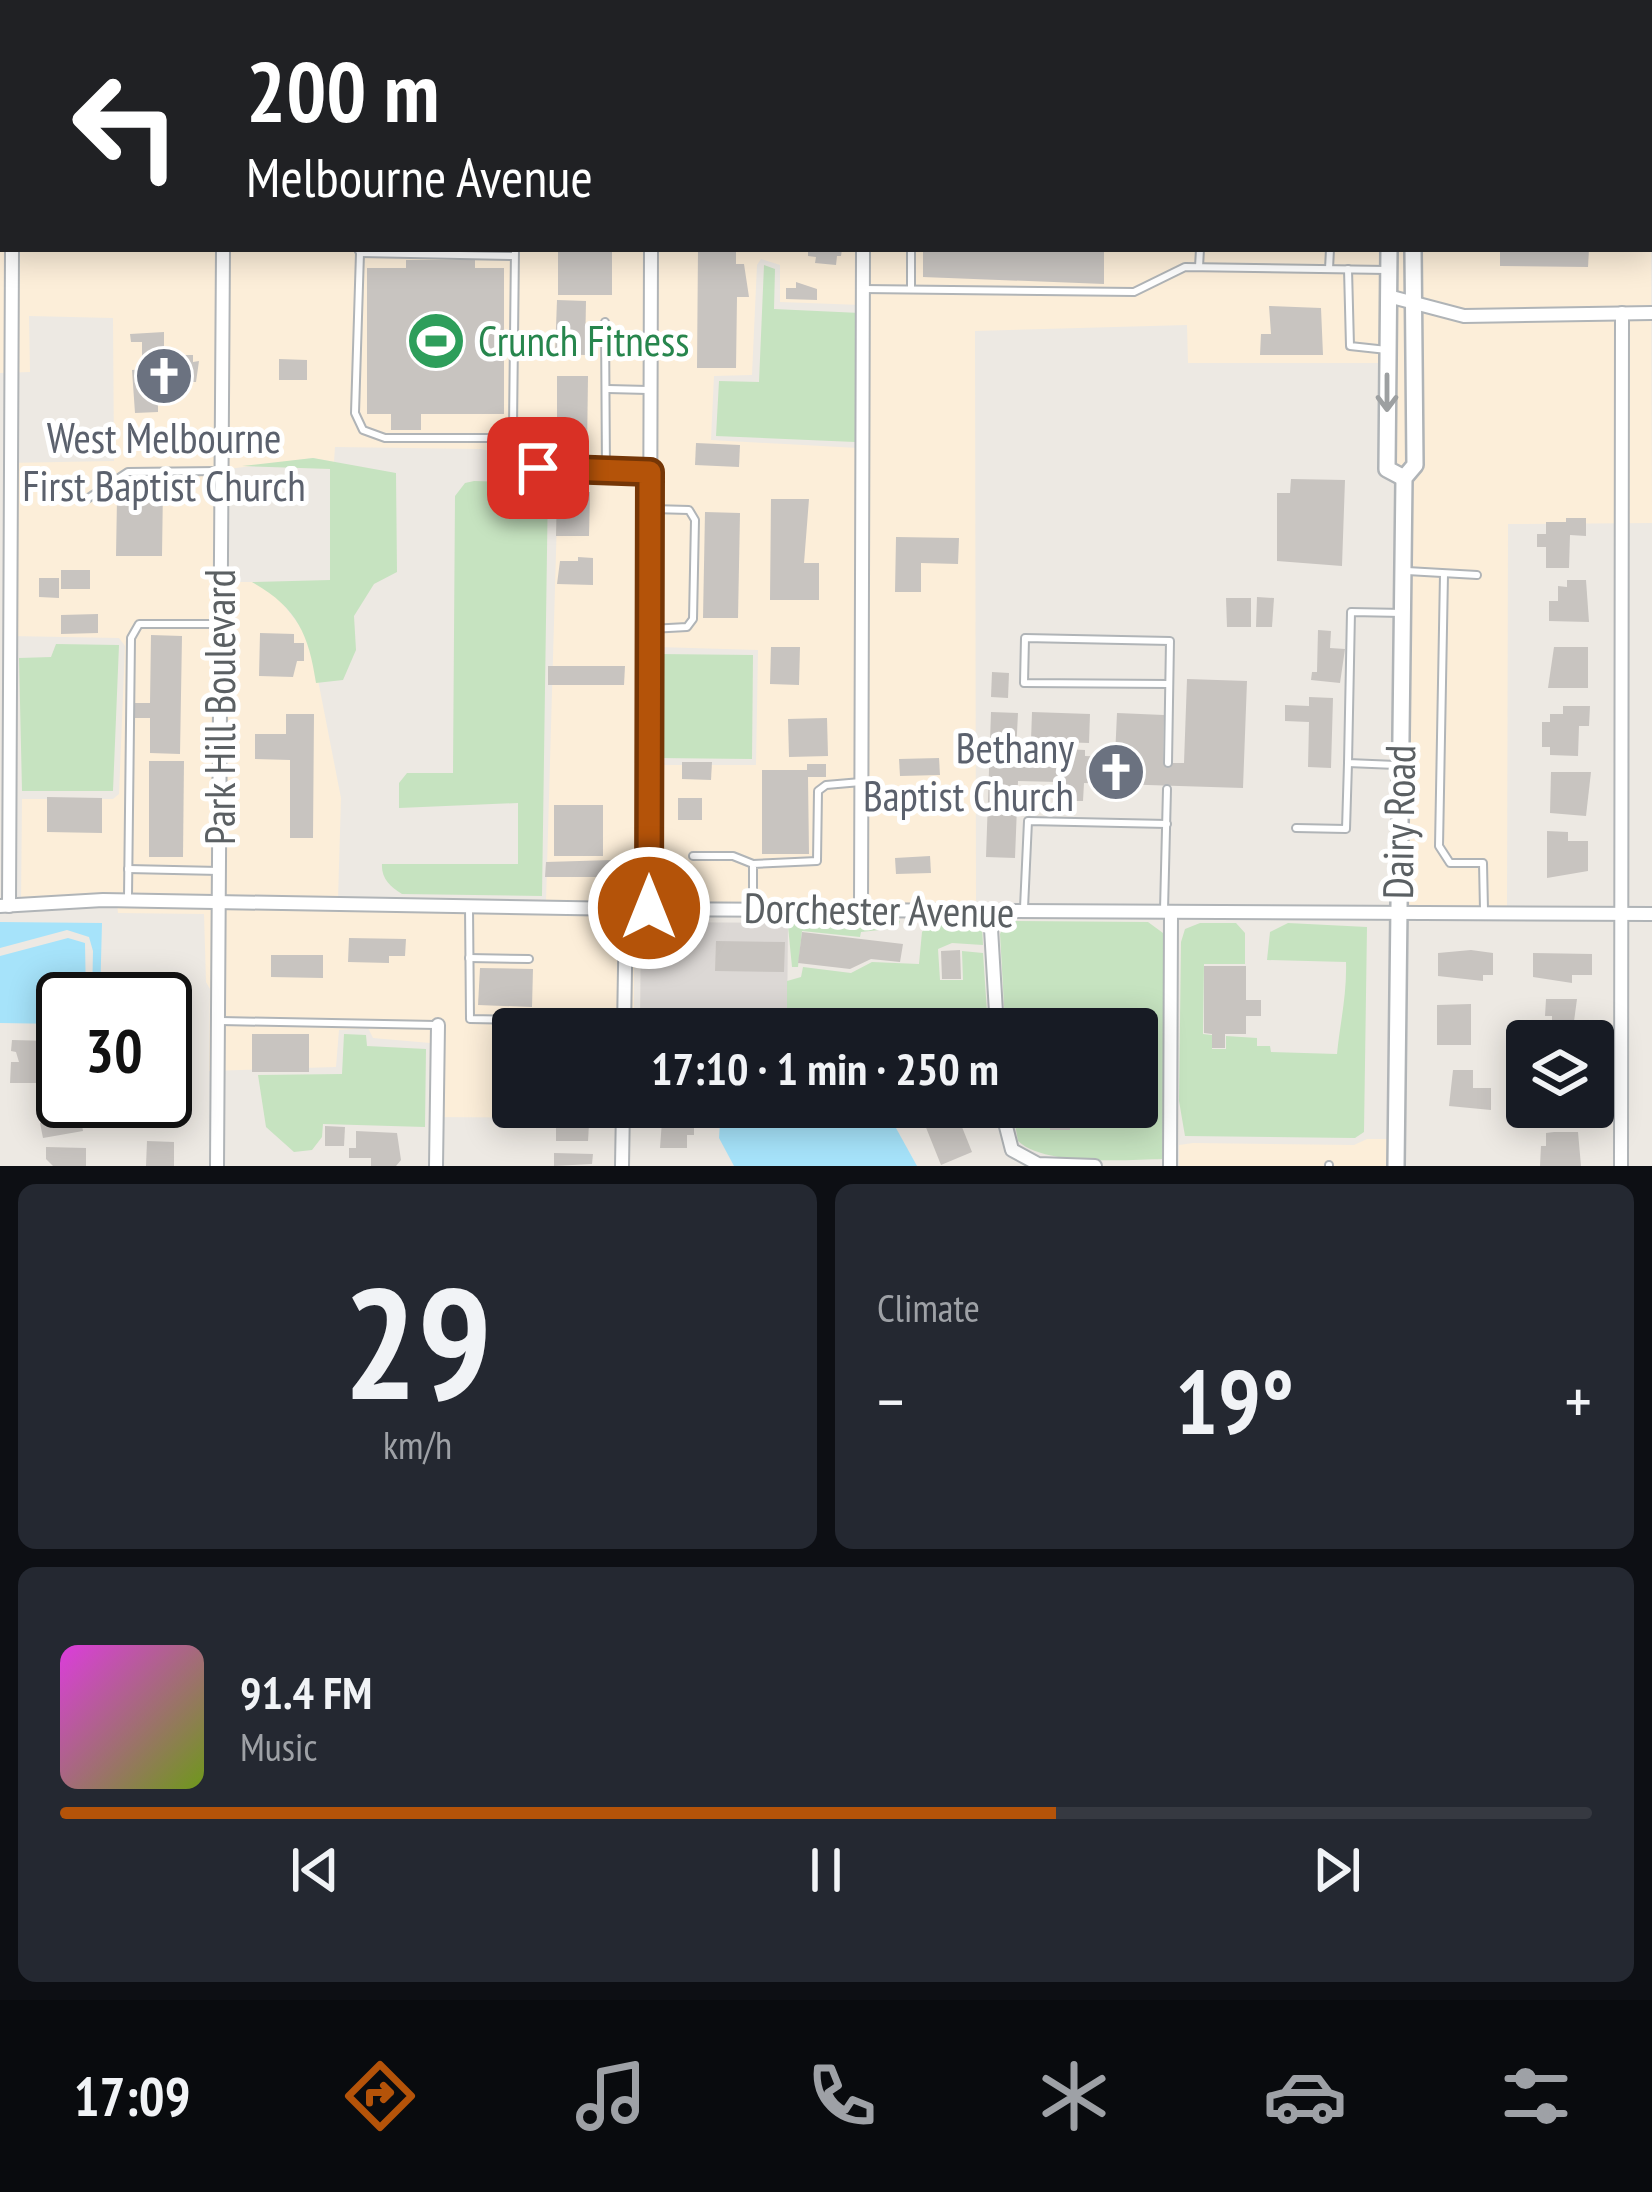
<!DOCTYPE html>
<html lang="en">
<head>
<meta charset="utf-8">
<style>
  :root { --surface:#171b24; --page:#242831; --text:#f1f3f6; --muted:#9ea1a6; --line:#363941; --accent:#b45309 }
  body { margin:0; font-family:"PT Sans Narrow",sans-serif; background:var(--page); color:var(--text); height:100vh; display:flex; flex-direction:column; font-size:45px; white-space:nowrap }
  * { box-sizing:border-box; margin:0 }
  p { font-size:39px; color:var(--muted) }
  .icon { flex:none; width:66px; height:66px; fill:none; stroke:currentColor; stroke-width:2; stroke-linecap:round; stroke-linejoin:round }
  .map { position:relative; height:1166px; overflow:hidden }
  .side { display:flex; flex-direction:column; gap:18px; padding:18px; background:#0d0f14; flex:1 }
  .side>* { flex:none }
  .banner { position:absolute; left:0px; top:0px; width:1653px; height:252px; box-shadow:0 6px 30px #0003; background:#202124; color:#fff; overflow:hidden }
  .controls { position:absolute; left:1506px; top:1020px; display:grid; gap:24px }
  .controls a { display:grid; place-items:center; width:108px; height:108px; border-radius:12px; background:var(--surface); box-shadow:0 6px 30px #0003; font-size:60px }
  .speed { position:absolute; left:36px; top:972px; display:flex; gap:24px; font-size:60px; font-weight:700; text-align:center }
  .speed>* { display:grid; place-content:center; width:156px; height:156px; border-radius:50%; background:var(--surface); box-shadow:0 6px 30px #0003; line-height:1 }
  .speed .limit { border:6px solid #111; border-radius:18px; background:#fff; color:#111 }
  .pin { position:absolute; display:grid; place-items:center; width:102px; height:102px; color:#fff; margin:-51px; border-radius:24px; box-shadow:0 6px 18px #0006 }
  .me { position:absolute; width:132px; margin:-66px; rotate:0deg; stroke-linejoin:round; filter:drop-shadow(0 0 9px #0008) }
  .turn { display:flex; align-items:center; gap:42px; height:252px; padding:0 48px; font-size:54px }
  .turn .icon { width:156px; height:156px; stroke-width:2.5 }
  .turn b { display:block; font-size:84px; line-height:102px }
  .big { font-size:90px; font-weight:800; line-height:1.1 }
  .side .card { flex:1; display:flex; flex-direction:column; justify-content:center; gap:18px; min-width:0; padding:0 42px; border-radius:18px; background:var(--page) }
  .side .dial { align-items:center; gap:0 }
  .dial b { font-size:156px; line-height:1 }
  .song { display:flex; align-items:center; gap:36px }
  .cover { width:144px; height:144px; border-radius:18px; background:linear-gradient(135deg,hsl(300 70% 55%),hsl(80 70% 35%)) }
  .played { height:12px; border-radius:6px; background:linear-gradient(90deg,var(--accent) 65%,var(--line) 65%) }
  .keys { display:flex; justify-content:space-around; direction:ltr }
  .heat { display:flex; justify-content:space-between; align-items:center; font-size:66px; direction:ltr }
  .side .tiles { flex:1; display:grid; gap:18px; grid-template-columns:1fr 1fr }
  .card:last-child { grid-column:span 2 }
  .trip { position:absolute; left:492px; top:1008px; width:666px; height:120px; border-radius:12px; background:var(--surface); box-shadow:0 6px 30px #0003; font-weight:800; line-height:120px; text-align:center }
  .tabs { display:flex; height:192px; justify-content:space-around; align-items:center; background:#090b0e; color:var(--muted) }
  .tabs .icon { width:84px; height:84px }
  .tabs .on { color:var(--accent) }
  .tabs b { font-size:54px; color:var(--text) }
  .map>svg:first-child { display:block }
  .commercial { fill:#fceed9; fill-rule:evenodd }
  .industrial { fill:#dcd8d5 }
  .green { fill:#c6e3c0 }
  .water { fill:#a6e3fa }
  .building { fill:#c8c4c0 }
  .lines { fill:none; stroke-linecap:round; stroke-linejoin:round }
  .service-casing { stroke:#b0b4b7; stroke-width:10 }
  .minor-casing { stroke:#b0b4b7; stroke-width:16 }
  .tertiary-casing { stroke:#b0b4b7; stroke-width:20 }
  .primary-casing { stroke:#e9ac60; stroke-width:22 }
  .service { stroke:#fff; stroke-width:6 }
  .minor { stroke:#fff; stroke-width:12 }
  .tertiary { stroke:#fff; stroke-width:15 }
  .primary { stroke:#fae0ab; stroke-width:18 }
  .oneway { stroke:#9da0a1 }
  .route-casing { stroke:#753606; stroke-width:30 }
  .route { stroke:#b45309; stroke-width:21 }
  .labels { text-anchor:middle; stroke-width:10; stroke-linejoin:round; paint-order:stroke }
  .leisure-label { font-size:42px; fill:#27864d; stroke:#fff; text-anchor:start }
  .worship-label { font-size:42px; fill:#5b616d; stroke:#fff }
  .street-label { font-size:42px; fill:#5b6063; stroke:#fff }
</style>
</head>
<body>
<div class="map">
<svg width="1652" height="1166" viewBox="0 0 1652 1166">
  <rect width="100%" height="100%" fill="#ede9e3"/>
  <g class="commercial">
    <path d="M0 51 3 249H1381L1379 363H1188L1187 325 975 331 976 909 639 915 634 922V1029H513V1107H633L634 1118 431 1117 430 1043 373 1038 368 1028 339 1030 336 1067 209 1071 210 989 206 982 204 914 118 913 117 904 21 903 22 799H113L119 794 125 646 119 638 9 636 6 463 114 461 113 318 29 316 30 372 0 373ZM761 259 780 265V302L861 305 858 448 711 440 714 376 752 375 757 265ZM335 447 481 449 502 454 522 475H550L558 483 546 902 338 900 341 798 310 639 276 595 252 582H231L227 577 228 469 313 458 334 462ZM658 647 758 650 756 765H655L654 648Z"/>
    <path d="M1650 64 1652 523 1508 524 1507 910 1405 911 1412 481 1423 465 1421 249H1650Z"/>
    <path d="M1397 249H1405L1408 317V461L1403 468 1394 464Z"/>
    <path d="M1367 1139H1388V1166H1179V1145L1193 1143 1354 1145Z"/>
  </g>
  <path class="industrial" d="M641 922 788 923 787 1029H640Z"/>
  <g class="green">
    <path d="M764 265 775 269 774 309 860 313 855 442 716 436 719 381 759 382Z"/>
    <path d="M313 458 396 473 397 572 374 584 354 616 356 650 343 680 316 683C309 635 297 607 252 582L330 580V469L242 466Z"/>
    <path d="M474 481 548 483 542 896 402 894C390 887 381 878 382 864H518V803L399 808V783L407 773H453L455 496 465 483Z"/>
    <path d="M56 644 119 645 113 791H22L19 658 51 657Z"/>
    <path d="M658 654 753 655 752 759 657 758Z"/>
    <path d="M787 916 895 918 900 921 898 928 861 932 860 937 802 931 798 967H792Z"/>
    <path d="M932 919 975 920 982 927 983 945 952 943 938 949 940 980H963L962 951 983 953 988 1027 904 1023 885 1029H787V981L801 977 803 967 851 973 872 962 919 964 922 932Z"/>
    <path d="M1006 921 1148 922 1163 933V1159C1126 1160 1044 1166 1018 1141L1012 1107H1037L1038 1113 1050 1114 1069 1130V1107H1137V1029H1014L1005 1023 1000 934Z"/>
    <path d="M1200 923H1236L1245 933V964H1204L1203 1034 1212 1035V1049H1226V1036L1257 1038V1046H1270L1271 1052 1337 1054C1340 1023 1347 995 1346 962L1267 960 1270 932 1288 923 1367 927 1364 1132 1355 1138 1185 1136 1179 1101 1181 942 1185 929Z"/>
    <path d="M344 1034 366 1035 367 1046 426 1049 425 1127 323 1124 322 1137 312 1150 294 1152 266 1127 258 1075 342 1074Z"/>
  </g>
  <g class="water">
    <path d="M0 922 102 923 100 999H92L93 951 89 937 67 930 0 948Z"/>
    <path d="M68 938 85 943 86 999H63V1024L0 1023V956Z"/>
    <path d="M721 1107H867L891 1119 917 1166H734L719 1138Z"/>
  </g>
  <g class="building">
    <rect x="558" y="249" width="54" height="46"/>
    <path d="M698 249H736V264H744L749 297H737L736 368H697Z"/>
    <path d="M808 249H842L841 256H837L836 265 815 263 816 257 808 256Z"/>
    <path d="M923 249H1104V284L923 277Z"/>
    <path d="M1500 249H1589L1588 267 1500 266Z"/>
    <path d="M406 260H475V268H504V414H421V430H391V414H367V268H406Z"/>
    <path d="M796 282 817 289V300L786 299V288H796Z"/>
    <path d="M557 300 586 301 585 355 555 354Z"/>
    <path d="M1269 306 1321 308 1323 355H1260L1261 334H1271Z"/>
    <path d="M164 332V355H193V362L199 361 196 382H165V403H158V412L135 413 132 370 142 369V342H131L130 334Z"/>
    <path d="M279 359 307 360V380H279Z"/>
    <path d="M557 376H588L587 450H557Z"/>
    <path d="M696 443 740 445 739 467 695 465Z"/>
    <path d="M1291 479 1345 480 1342 566 1277 561V493H1290Z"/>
    <path d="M135 486 163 487 162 556H116L117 499H135Z"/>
    <path d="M557 491 590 492 589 536H556Z"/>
    <path d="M771 499H809L804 563H819V600H770Z"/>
    <path d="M705 512 740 513 738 618H703Z"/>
    <path d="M1566 518H1586V536L1570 535 1569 568H1546V547H1537V534H1546V522H1566Z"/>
    <path d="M896 537 959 538 958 564 921 563V592H895Z"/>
    <path d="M578 557 593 558V585L557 584 560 561H578Z"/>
    <rect x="61" y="570" width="29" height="19"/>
    <path d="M39 578H59V598L39 597Z"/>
    <path d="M1567 580H1586L1589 622 1549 621V601H1558V586L1567 587Z"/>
    <path d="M1257 597 1274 598 1272 627H1256Z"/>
    <path d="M1226 598H1251V627H1227Z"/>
    <path d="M98 614V633L61 634V615Z"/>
    <path d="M1318 630 1331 631 1330 648 1345 649 1340 683 1311 680 1312 672H1317Z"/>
    <path d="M260 633 294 634V643H304V661H297L293 677 259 676Z"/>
    <path d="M151 635 182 636 180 754 150 753V718H135V703H150Z"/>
    <path d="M771 647H800L799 685 770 684Z"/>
    <path d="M1554 647H1588V688H1548Z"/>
    <path d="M548 666H625L624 685H548Z"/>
    <path d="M992 672 1009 673 1008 698 991 697Z"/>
    <path d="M1187 679 1247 681 1243 788 1084 783 1083 801H1057L1058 782 1018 781 1015 858 986 857 991 712 1018 713 1016 753 1065 754V749L1085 750V756L1115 757 1117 713 1164 715 1163 763H1184Z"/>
    <path d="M1309 697 1333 698 1331 768 1308 767 1309 722 1285 721V705L1309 706Z"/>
    <path d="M1563 706H1590L1589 726H1579L1578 756 1550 755V747H1542V722H1550V714H1563Z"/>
    <path d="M1032 712 1090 714 1089 743 1031 741Z"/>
    <path d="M286 714H314L313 838H290V760L255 759V734H286Z"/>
    <path d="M827 718 828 756 789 757 788 719Z"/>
    <path d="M939 758 940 775 900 776 899 759Z"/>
    <path d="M149 761H184L183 857H149Z"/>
    <path d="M682 762H712L711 780 682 779Z"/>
    <path d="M807 764H826V777H808L809 854H762V770H807Z"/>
    <path d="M1551 772H1591L1586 816 1550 813Z"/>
    <path d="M47 797 102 798V833L47 832Z"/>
    <rect x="678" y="798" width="24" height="22"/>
    <rect x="554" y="805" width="49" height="51"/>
    <path d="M1547 831 1568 832V841H1588V871L1547 878Z"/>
    <path d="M930 856 931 873 896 874 895 858Z"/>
    <path d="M612 860 627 862 628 886 598 889V877H545L546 862Z"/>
    <path d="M802 932 903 944 900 962 871 959 850 969 798 963Z"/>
    <path d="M349 938 406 939 405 956H389V963L348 962Z"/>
    <path d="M716 941 785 942 784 972 715 971Z"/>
    <path d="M960 950 961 979H942L941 951Z"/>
    <path d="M1471 950 1493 953V975H1483V981L1438 976V953Z"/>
    <path d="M1533 953 1592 954V975H1572V983L1533 977Z"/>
    <path d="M271 955H323V978L271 977Z"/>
    <path d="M1204 966H1246V1000H1261V1016H1246V1034H1225V1048H1212V1034L1204 1033Z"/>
    <path d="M480 968 533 969 532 1007 478 1005Z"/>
    <path d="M1546 999H1577L1573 1029H1581V1041H1552V1016H1545Z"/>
    <path d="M1471 1004V1045H1437V1005Z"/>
    <rect x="252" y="1034" width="57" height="38"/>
    <path d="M12 1040 52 1041 56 1083H10L11 1062H19L16 1052 11 1051Z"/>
    <path d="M1453 1070H1473V1088H1491V1110L1449 1106Z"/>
    <path d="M63 1095V1101H78L83 1131 43 1138 40 1123 47 1121 43 1099Z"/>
    <path d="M556 1107H590L588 1141H556Z"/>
    <path d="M663 1107H694V1135H687V1148H660Z"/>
    <path d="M1037 1107H1069L1070 1130H1050V1114L1037 1113Z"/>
    <path d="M956 1112 972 1152 941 1165 925 1125Z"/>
    <path d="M325 1126 345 1127 344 1146H325Z"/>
    <path d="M356 1131 397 1133 401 1160 396 1166H371V1158H349V1148H356Z"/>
    <path d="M1554 1132H1578L1581 1166H1540L1541 1146H1546V1133Z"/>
    <path d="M147 1141 174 1142V1166H146Z"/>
    <path d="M46 1147 86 1148V1166H53L46 1159Z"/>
    <path d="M554 1153 593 1154 592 1164 554 1166Z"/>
  </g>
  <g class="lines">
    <g class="service-casing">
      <g id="service">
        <path d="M0 167H3"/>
        <path d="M0 236H3"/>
        <path d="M358 249 360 253 514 256"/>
        <path d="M515 249 513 427 520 462 550 472H647"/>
        <path d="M911 249V287"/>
        <path d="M360 253 355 413 363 430 385 438H515"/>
        <path d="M1199 267 1200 249"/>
        <path d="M1329 269 1330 249"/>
        <path d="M1348 269 1350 346 1387 350"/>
        <path d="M863 289 1134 292 1185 267 1387 270"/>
        <path d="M605 322 606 472"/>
        <path d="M608 389 648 390"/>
        <path d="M87 499 128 472 219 471"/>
        <path d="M1407 571 1477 575"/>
        <path d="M1444 574 1439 846 1450 863H1483L1484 910"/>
        <path d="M650 629 687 627 693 619 695 520 689 510 652 509"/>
        <path d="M1168 763 1170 641 1025 638 1024 683 1169 684"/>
        <path d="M1396 765 1348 763 1351 612 1403 613"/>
        <path d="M1296 828 1346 829 1348 763"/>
        <path d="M693 856H733L753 864"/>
        <path d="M128 869 219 871"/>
        <path d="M128 897 131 638 139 624H220"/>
        <path d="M469 907 470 1019 528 1020"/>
        <path d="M1024 908 1028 821 1167 824"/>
        <path d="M753 909V864L817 861 818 791 826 785 861 782"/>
        <path d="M1164 910 1167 789"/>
        <path d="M469 958 529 959"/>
        <path d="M221 1021 436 1025"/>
        <path d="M1329 1166V1165"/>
      </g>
    </g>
    <g class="minor-casing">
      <g id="minor">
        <path d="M228 3 229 0"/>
        <path d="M1388 296 1464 316 1652 313"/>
        <path d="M0 906 103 900 626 909 1652 914"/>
        <path d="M9 906 12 249"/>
        <path d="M649 908 651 249"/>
        <path d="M861 910 863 249"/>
        <path d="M990 912 997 1029"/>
        <path d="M624 1029 626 909"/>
        <path d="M1001 1107 1012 1150 1038 1164 1095 1166"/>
        <path d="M217 1166 223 249"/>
        <path d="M436 1166 438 1025"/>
        <path d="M622 1166 623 1107"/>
        <path d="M1170 1166 1171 914"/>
        <path d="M1621 1166 1622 313"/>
      </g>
    </g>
    <g class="tertiary-casing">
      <g id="tertiary">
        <path d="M1385 0 1386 3"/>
        <path d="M1361 3 1362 0"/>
        <path d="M1389 249 1387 469 1404 478"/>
        <path d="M1396 1166 1404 478 1415 465 1413 249"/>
      </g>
    </g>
    <g class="primary-casing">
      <g id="primary">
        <path d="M35 3 40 0"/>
        <path d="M648 3 649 0"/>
        <path d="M701 3 709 0"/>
        <path d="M862 3 864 0"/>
        <path d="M1127 3 1136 0"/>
        <path d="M0 26H3"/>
        <path d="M1650 43H1652"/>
      </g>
    </g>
    <use href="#service" class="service"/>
    <use href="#minor" class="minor"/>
    <use href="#tertiary" class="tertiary"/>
    <use href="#primary" class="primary"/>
  </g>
  <defs><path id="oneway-shaft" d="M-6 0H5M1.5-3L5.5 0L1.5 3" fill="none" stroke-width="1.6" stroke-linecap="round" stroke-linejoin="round" transform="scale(3)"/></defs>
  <use class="oneway" href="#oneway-shaft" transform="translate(1387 393) rotate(90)"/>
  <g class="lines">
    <g class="route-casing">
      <path id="route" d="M538 468 650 472 649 908"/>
    </g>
    <use href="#route" class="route"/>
  </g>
  <defs>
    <g id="stadium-disc" transform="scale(3)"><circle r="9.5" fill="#2e9e5b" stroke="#fff"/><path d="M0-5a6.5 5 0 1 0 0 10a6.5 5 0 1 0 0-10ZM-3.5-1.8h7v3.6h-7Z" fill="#fff"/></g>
    <g id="church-disc" transform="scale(3)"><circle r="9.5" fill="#6b7280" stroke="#fff"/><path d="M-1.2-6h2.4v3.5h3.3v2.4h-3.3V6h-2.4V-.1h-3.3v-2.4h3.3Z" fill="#fff"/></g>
  </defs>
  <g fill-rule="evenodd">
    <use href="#stadium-disc" x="436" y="341"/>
    <use href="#church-disc" x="164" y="376"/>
    <use href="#church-disc" x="1116" y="772"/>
  </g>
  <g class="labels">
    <g class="leisure-label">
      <text x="478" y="356">Crunch Fitness</text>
    </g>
    <g class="worship-label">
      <text x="164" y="453">West Melbourne<tspan x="164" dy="48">First Baptist Church</tspan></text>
      <text x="1074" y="763" text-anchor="end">Bethany<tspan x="1074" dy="48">Baptist Church</tspan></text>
    </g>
    <g class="street-label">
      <text transform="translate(220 707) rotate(-90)" y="15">Park Hill Boulevard</text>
      <text transform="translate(1399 822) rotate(-89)" y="15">Dairy Road</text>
      <text transform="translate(879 910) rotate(1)" y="15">Dorchester Avenue</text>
    </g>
  </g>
</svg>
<div class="controls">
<a><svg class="icon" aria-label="layers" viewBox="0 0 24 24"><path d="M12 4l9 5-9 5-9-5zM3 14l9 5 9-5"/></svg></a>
</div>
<div class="speed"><div class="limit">30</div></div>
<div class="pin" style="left:538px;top:468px;background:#d93025"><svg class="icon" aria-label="arrive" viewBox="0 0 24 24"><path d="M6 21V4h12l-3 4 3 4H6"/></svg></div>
<svg class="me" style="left:649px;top:908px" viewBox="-20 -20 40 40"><circle r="17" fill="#b45309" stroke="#fff" stroke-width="3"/><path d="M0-11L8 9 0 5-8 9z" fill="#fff"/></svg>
<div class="trip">17:10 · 1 min · 250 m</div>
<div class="banner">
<div class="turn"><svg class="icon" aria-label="left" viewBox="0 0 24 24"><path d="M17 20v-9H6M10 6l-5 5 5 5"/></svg><div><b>200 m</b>Melbourne Avenue</div></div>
</div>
</div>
<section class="side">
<div class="tiles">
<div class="card dial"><b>29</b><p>km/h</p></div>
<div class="card"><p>Climate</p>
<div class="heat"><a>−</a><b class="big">19°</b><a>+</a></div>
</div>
<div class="card">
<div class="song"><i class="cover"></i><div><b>91.4 FM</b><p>Music</p></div></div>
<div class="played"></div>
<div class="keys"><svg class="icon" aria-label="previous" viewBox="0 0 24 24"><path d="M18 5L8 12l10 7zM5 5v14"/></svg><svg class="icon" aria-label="pause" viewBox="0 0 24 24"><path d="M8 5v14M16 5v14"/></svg><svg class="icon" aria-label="next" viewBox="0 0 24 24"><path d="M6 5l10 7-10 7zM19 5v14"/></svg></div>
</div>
</div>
</section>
<nav class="tabs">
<b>17:09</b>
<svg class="icon on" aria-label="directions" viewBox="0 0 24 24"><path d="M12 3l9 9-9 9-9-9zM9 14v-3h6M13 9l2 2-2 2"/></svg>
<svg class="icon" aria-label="music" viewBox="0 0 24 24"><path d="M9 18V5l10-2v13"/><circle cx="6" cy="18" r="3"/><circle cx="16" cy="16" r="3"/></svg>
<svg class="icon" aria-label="phone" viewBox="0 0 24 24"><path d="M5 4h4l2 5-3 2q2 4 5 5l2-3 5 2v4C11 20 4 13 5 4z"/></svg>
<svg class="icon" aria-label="climate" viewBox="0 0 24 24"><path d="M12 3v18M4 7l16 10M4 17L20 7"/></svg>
<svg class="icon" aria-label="car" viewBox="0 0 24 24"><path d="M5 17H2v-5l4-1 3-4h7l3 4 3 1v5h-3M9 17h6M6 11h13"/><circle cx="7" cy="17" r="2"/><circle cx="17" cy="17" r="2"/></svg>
<svg class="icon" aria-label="filters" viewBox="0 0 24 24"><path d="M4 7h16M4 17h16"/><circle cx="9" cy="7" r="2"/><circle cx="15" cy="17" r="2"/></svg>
</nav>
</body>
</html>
